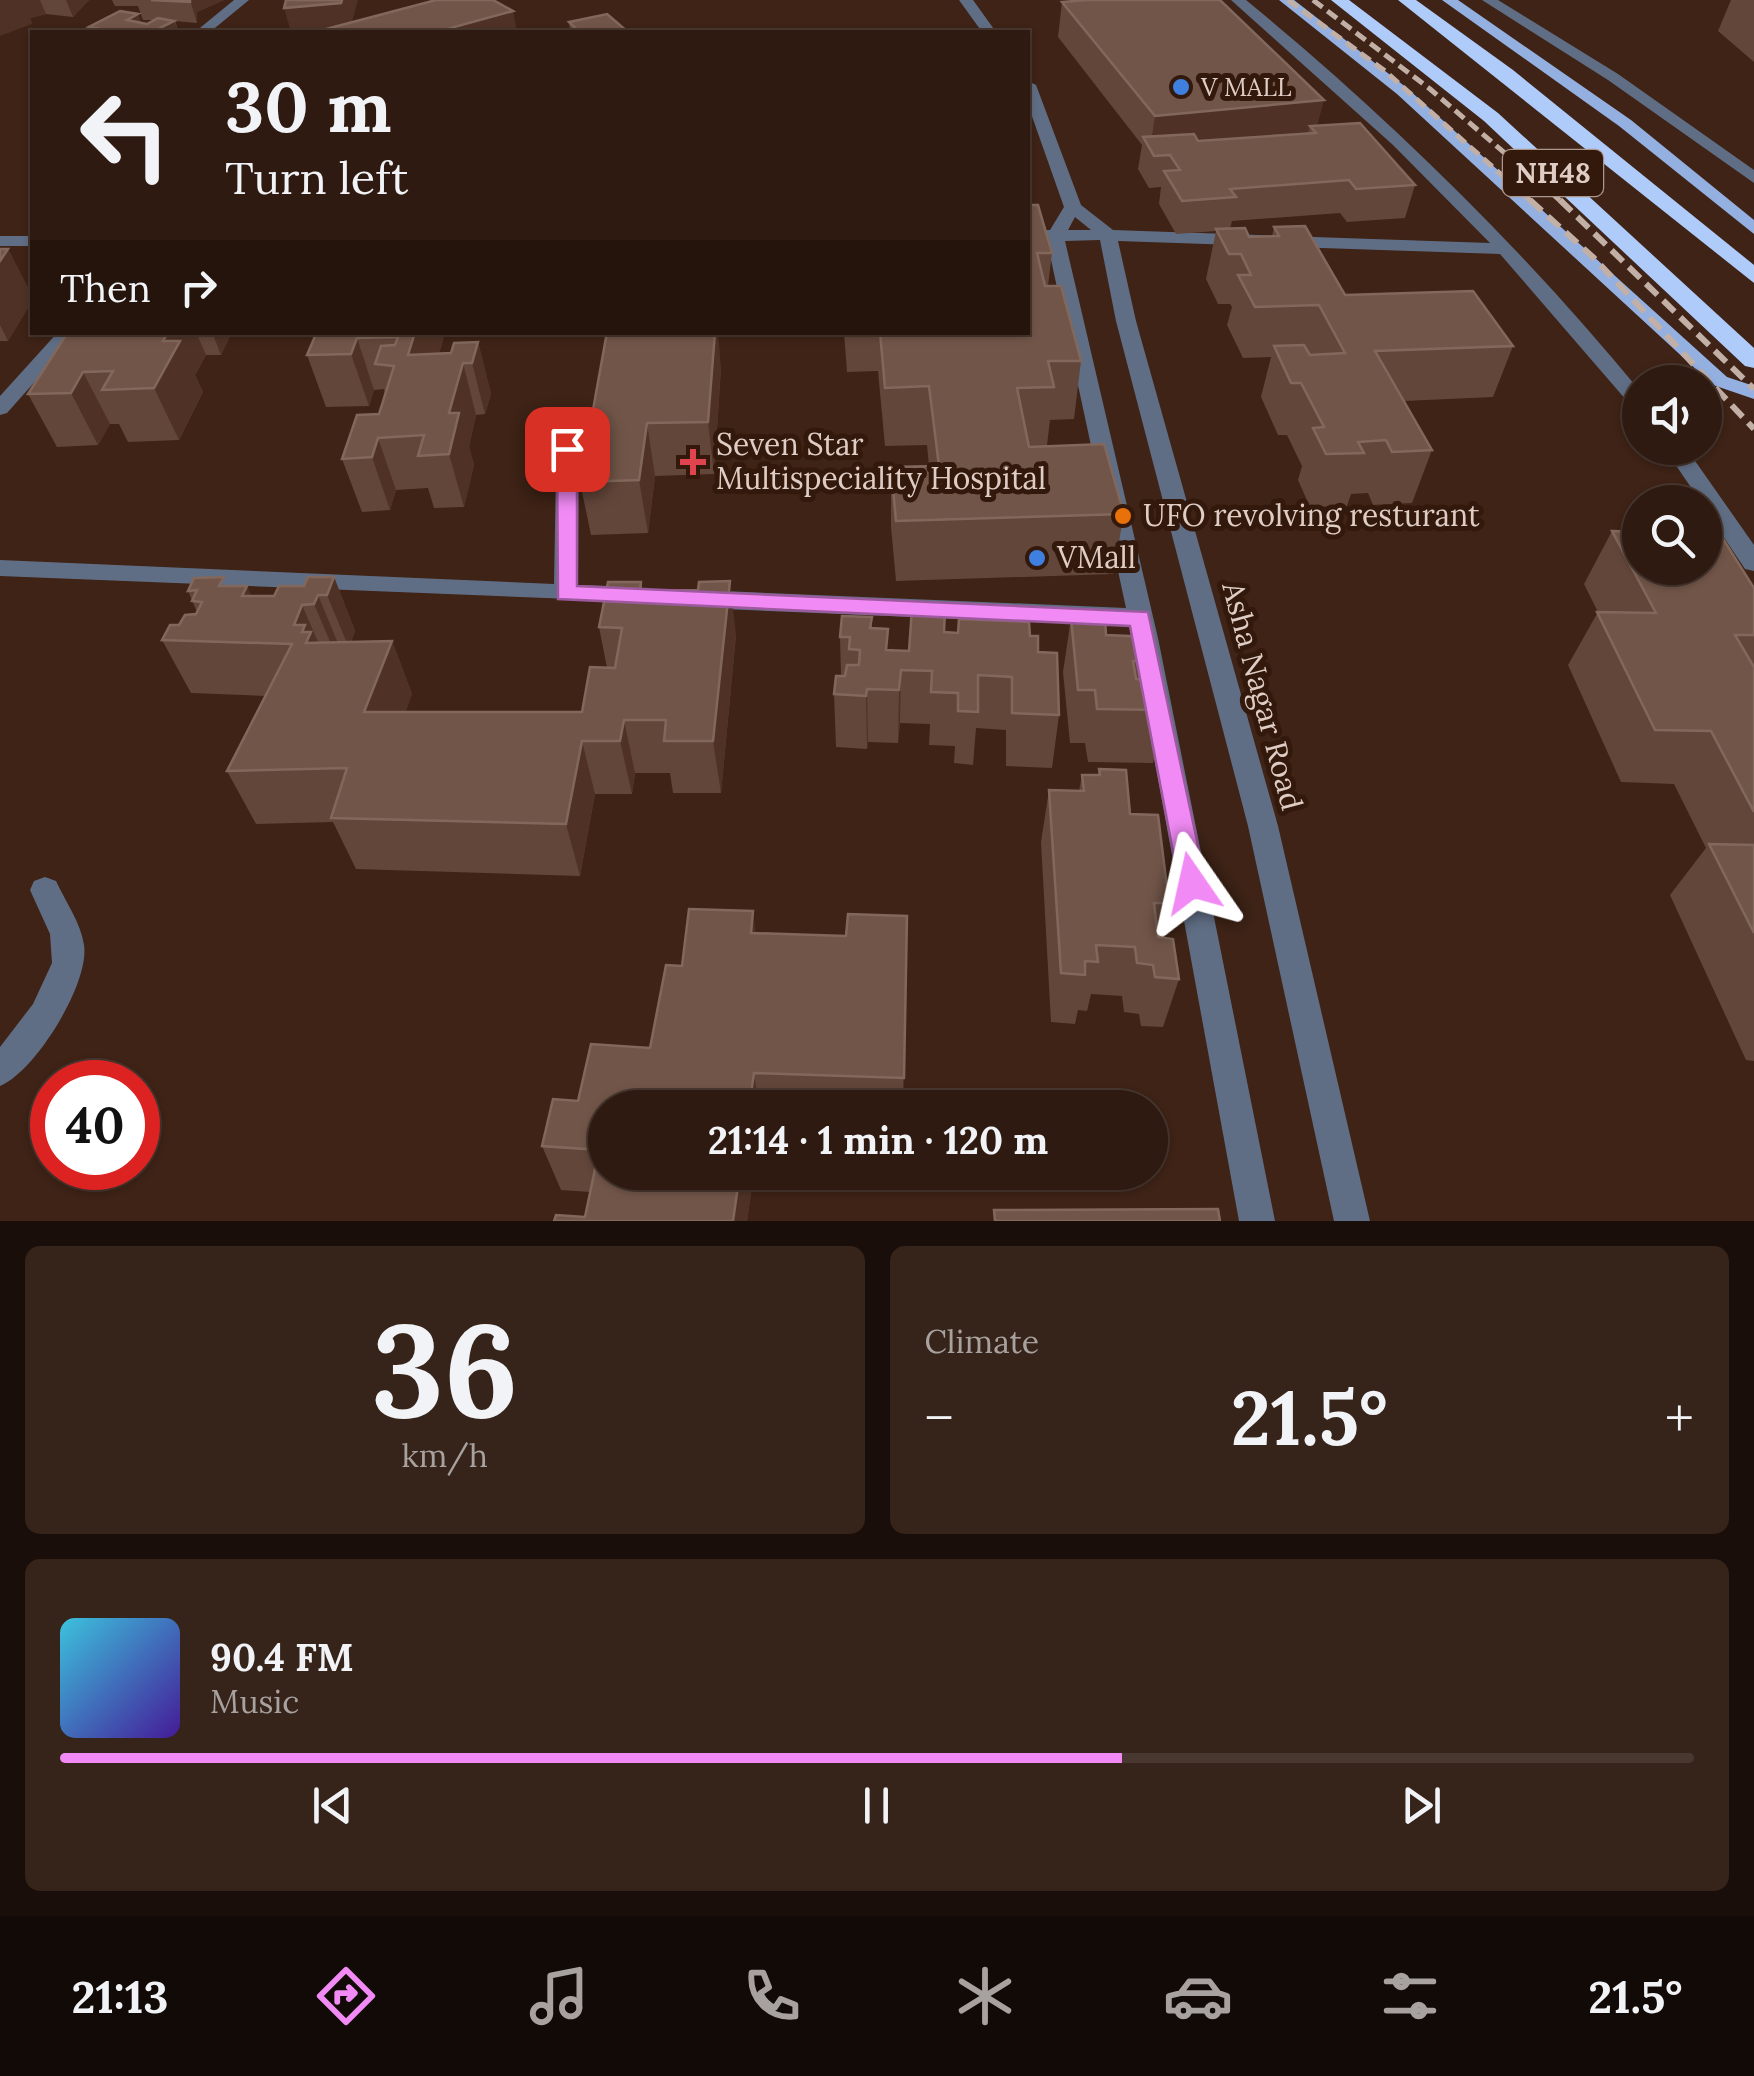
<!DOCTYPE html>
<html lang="en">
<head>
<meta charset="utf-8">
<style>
  :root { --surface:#2e1a10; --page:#362319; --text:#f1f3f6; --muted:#a7a19f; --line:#493830; --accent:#f18af4 }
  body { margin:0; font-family:Lora,serif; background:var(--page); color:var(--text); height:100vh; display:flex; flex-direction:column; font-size:38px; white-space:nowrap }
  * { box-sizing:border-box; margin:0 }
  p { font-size:32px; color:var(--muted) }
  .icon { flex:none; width:55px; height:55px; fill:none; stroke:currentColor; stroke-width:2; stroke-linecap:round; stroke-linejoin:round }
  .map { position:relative; height:1221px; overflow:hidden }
  .details { display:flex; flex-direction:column; gap:25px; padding:25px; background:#190e09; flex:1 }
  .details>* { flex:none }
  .top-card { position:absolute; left:30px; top:30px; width:1000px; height:305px; border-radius:0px; box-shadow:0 2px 8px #0004,0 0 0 2px var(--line); background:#2e1a10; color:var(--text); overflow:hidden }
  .tools { position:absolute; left:1622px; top:365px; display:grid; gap:20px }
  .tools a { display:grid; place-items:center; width:100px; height:100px; border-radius:50%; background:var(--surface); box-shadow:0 2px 8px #0004,0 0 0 2px var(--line); font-size:50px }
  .speed { position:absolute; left:30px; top:1060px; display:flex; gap:20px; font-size:50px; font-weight:700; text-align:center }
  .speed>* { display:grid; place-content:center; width:130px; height:130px; border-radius:50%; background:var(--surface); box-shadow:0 2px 8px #0004,0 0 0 2px var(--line); line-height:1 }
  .speed .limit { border:15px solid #d22; background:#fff; color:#111 }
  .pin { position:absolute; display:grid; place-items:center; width:85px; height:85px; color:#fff; margin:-42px; border-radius:20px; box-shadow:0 5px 15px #0006 }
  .me { position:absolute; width:110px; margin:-55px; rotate:349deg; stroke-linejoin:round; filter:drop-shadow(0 0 8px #0008) }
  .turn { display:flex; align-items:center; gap:35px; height:210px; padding:0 30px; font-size:45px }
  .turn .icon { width:130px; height:130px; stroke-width:2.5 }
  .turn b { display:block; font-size:70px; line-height:85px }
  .then { display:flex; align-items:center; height:95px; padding:0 30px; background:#0003; gap:20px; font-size:38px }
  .big { font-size:75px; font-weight:800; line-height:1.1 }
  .details .tile { flex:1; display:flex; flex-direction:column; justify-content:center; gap:15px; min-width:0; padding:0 35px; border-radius:15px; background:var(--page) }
  .details .dial { align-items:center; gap:0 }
  .dial b { font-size:130px; line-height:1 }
  .song { display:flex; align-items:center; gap:30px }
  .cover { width:120px; height:120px; border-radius:15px; background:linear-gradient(135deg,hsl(190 70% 55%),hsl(260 70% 35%)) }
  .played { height:10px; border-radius:5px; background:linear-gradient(90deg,var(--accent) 65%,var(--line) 65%) }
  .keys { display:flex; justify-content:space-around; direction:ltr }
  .heat { display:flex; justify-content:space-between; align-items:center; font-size:55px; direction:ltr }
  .details .tiles { flex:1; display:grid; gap:25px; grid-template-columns:1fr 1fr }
  .tile:last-child { grid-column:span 2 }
  .trip { position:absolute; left:588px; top:1090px; width:580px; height:100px; border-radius:50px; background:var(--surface); box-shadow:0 2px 8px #0004,0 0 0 2px var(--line); font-weight:800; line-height:100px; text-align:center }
  .tab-bar { display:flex; height:160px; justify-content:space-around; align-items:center; background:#120a06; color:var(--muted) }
  .tab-bar .icon { width:70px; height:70px }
  .tab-bar .selected { color:var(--accent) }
  .tab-bar b { font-size:45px; color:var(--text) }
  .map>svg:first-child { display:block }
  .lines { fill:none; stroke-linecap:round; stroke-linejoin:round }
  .minor { fill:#606e85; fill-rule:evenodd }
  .major { fill:#94b0e1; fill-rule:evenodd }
  .highway { fill:#afcbfa; fill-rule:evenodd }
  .rail-far1 { stroke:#c2afa6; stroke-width:5; stroke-dasharray:12 6; stroke-linecap:butt }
  .rail { stroke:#c2afa6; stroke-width:6; stroke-dasharray:16 8; stroke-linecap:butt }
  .wall { fill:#63463a }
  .shaded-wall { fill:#4f3225 }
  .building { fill:#715548; stroke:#82685c; stroke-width:2.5 }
  .route { fill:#f18af4; stroke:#9d5a9f; stroke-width:2.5 }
  .shop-dot { fill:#3f7fe0; stroke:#33190c; stroke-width:4 }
  .health-dot { fill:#e0444e; stroke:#33190c; stroke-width:4 }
  .food-dot { fill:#e8710a; stroke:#33190c; stroke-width:4 }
  .labels { text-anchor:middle; stroke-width:10; stroke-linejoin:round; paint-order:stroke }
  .far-poi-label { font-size:25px; fill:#dfcdc5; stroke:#33190c; text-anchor:start }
  .shield { fill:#33190c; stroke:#ab978e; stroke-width:2.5 }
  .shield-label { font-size:28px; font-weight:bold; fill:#dfcdc5 }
  .poi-label { font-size:30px; fill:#dfcdc5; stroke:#33190c; text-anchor:start }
  .street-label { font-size:30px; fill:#dfcdc5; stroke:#33190c }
</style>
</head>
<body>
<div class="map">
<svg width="1754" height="1221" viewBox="0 0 1754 1221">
  <rect width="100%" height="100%" fill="#3e2316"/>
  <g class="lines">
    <g class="minor">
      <path d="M234 0H249L210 32H195Z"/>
      <path d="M959 0H973L996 32H982Z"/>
      <path d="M1231 0H1246C1391 119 1521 247 1640 391V410L1633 408 1500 254 1118 241 1136 321 1278 826 1370 1221H1334L1248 826 1116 321 1100 240 1065 241 1158 638 1275 1221H1239L1130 626 699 608 687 599 699 590 1126 608 1047 241H1028V231L1050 230 1064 207 1028 105V81L1036 85 1081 205 1113 230 1490 243 1393 145ZM1075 217 1091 230H1068Z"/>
      <path d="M1482 0H1498L1618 74 1754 170V183L1608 80Z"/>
      <rect x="0" y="236" width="32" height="10"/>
      <path d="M58 332H79L7 413 0 415V396Z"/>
      <path d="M568 407 579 413 578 585 639 587 648 590 651 596 648 602 0 576V560L554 584 557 413Z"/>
      <path d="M1664 448H1686L1754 545V571L1745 569 1705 509V502H1701Z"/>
      <path d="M45 877 56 881C65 901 81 923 84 945 90 983 35 1072 0 1086V1047L33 1004 52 963 50 934 30 890 34 881Z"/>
    </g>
    <g class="major">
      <path d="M1279 0H1294L1407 88 1727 377 1754 386V399L1713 385 1397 94Z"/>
      <path d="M1442 0H1458L1631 120 1754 220V234L1619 126Z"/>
    </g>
    <g class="highway">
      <path d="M1331 0H1349L1498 113 1754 348V368L1745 366 1484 121Z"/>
      <path d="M1398 0H1416L1513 70 1754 265V283Z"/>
    </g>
    <g class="rail-far1">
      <path d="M1288 0 1385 71 1533 203"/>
      <path d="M1313 0 1430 89 1563 203"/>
    </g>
    <g class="rail">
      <path d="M1530 200 1594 258 1754 429"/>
      <path d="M1560 200 1754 389"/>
    </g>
  </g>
  <g class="wall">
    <path d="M0 0H89L73 17 46 14 30 18 32 24Z"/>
    <path d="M112 0H224L197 12V23L175 21 179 32H91L89 27 147 24 154 20H143L138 6H115Z"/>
    <path d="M1731 0H1754V62L1718 31Z"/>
    <path d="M1062 2 1318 126 1415 185 1405 218 1347 222 1340 213 1232 221 1230 229 1249 237 1272 236 1274 227 1345 295 1513 346 1493 397 1404 401 1432 450 1412 503 1373 505 1368 493 1351 494 1347 506 1310 507 1298 480 1302 466 1287 435H1278L1261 397 1271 357 1243 358 1227 325 1232 307 1230 304H1218L1206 279 1216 231 1176 234 1159 204 1161 187 1149 188 1138 169 1142 145 1058 37Z"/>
    <path d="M569 22 628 32H570Z"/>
    <path d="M1028 205 1052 253 1048 286 1081 361 1074 419 1050 420 1047 445 1124 514 1113 574 896 581 891 527V467L929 466 927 445 885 446 878 371 847 372 844 332H1028Z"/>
    <path d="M0 249H8L32 296V301L8 341H0Z"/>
    <path d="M68 332H232L221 355H206L195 375 203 392 179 440 128 442 119 424H110L98 445 57 447 28 394Z"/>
    <path d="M342 332H445L439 354 451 353 478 342 491 394 485 414 476 415 469 447 474 465 464 507 434 508 428 488 396 490 390 510 362 512 342 459 379 414 385 394 384 389 374 390 369 406 326 407 307 355Z"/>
    <path d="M607 332 721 368 714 474 655 476 648 533 591 535 580 482Z"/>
    <path d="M1612 531 1754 588V1061L1746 1060 1670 895 1706 848 1674 784 1621 782 1568 665 1598 612 1584 584Z"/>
    <path d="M334 577 355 631 351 642 392 641 412 694 405 712H582L607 668 599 627 641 582 643 591 736 635 721 793H673L670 773H635L632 794H595L580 876 356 869 333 822 256 824 227 771 266 696 191 693 162 640 179 625 196 614 197 612 188 591 228 586 252 596H274Z"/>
    <path d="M872 617V628L888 650 909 651 944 632 1030 636 1038 652 1059 715 1052 768 1006 766V730L976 728 973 765 954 763 955 746 929 745 930 724 900 723 898 743 868 742 867 749 836 747 834 694 841 676 840 637Z"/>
    <path d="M1071 618 1106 635 1156 649 1149 680 1165 710 1153 763 1088 762 1085 743H1070L1063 672Z"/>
    <path d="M1099 769 1130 814 1169 903 1159 937 1179 979 1163 1027 1141 1026 1139 1014 1124 1012 1122 996 1091 994 1087 1011 1078 1010 1075 1024 1051 1022 1041 842 1049 790 1079 791 1082 775H1098Z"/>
    <path d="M907 916 903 1108H605L754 1172 747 1221H554L585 1217 590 1192 561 1190 542 1146 578 1101 650 1048 682 966 756 934 846 936Z"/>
  </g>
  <g class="shaded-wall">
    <path d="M0 0H40L46 14 30 18 32 24 0 36Z"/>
    <path d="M66 0H89L73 17Z"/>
    <path d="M190 0H224L197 12V23Z"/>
    <path d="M342 0H358L349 32H291L284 8Z"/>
    <path d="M513 11 517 32H436Z"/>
    <path d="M138 14 145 32 127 20Z"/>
    <path d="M174 21 179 32H152Z"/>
    <path d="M1324 100 1314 138 1316 133 1310 126 1307 138 1150 149 1155 116Z"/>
    <path d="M8 249 32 296V301L8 341 0 325V261Z"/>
    <path d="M168 332H196L206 355 195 375 203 392 179 440 154 388 163 341Z"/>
    <path d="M212 332H232L221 355Z"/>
    <path d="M415 332H445L424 407 408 355Z"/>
    <path d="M715 332H718L721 368 714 474 708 422Z"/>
    <path d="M357 338 374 390 369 406 351 354Z"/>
    <path d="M478 342 491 394 485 414 472 363Z"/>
    <path d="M463 363 476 415 469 447 474 465 464 507 449 454V413Z"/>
    <path d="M83 372 110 424 98 445 71 393Z"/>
    <path d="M647 423 655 476 648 533 639 480Z"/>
    <path d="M378 438 396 490 390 510 372 457Z"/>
    <path d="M334 577 355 631 349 648 327 595Z"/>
    <path d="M730 581 736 635 721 793 713 741Z"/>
    <path d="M247 586 272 640 242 596Z"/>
    <path d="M318 595 340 648 337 658 314 604Z"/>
    <path d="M302 605 325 658 334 685 294 625Z"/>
    <path d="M392 641 412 694 387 765 364 712Z"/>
    <path d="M901 670 900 723 898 743 899 690Z"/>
    <path d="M867 689 868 742 867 749 866 696Z"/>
    <path d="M624 720 635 773 632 794 620 741Z"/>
    <path d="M582 741 595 794 580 876 566 824Z"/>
    <path d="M753 911 759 961 751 933Z"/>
    <path d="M754 1073 759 1108H749Z"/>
    <path d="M740 1172H754L747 1221H733Z"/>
  </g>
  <g class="building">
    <path d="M151 0H190V2Z"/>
    <path d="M286 0H342L341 3 284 8Z"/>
    <path d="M436 0H493L513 11 436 32H315Z"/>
    <path d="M1087 0H1220L1324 100 1155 116 1062 2Z"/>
    <path d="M120 11 138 14 127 20 147 24 158 18 174 21 152 32H89L101 29 89 27Z"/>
    <path d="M607 14 628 32H579L569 22Z"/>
    <path d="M1360 123 1415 185 1356 189 1349 180 1230 189 1236 197 1182 201 1164 171 1180 170 1170 155 1154 156 1143 137 1194 134 1198 141 1316 133 1310 126Z"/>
    <path d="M1028 205H1038L1052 253H1037L1045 286H1061L1081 361H1048L1054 387 1017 388 1029 447 1104 444 1124 514 896 521 891 467 939 466 929 386 885 388 880 332H1028Z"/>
    <path d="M1305 226 1345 295 1473 291 1513 346 1375 351 1432 450 1392 452 1386 440 1358 442 1364 453 1326 454 1313 428 1324 427 1301 383H1291L1274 346 1304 345 1310 355 1345 353 1319 305 1255 307 1238 275H1251L1241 254H1229L1216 229 1245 228 1249 237 1279 236 1274 227Z"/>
    <path d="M0 249H8L0 261Z"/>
    <path d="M68 332H168L163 341H180L154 388 102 390 113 371 83 372 71 393 28 394Z"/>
    <path d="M342 332H415L408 355 451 353 454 343 478 342 472 363H463L449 413H459L449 454 418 456 424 435 378 438 372 457 342 459 357 415 379 414 394 366 375 364 381 346 395 345 398 337 357 338 351 354 307 355 316 334Z"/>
    <path d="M607 332H715L708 422 647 423 639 480 580 482Z"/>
    <path d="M1612 531 1640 532V568H1705V533L1720 534 1754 588V635H1735L1754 667V812L1711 731 1655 730 1597 612 1656 613Z"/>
    <path d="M224 577 219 586H247L242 596H274L279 586H304L308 577H334L327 595H318L314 604 302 605 294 625H305L302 632H311L306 643 392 641 364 712H582L590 667 615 668 622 628 599 627 608 582H641L640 591 698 590 699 582 730 581 713 741H664L666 720H624L620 741H582L566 824 331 818 347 768 227 771 292 644 162 640 170 625H179L185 615 196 614 202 602 192 601 197 590 188 591 194 578Z"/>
    <path d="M912 608 945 610 944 632 958 633 959 619 1029 622 1030 636H1038V652L1057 653 1059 715 1012 713V677L978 675V712L958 711V693L931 692 932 671 901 670 899 690 867 689 866 696 834 694 836 676H845L847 665H859L860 650 849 649 850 637H840L842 616 872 617 870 628 888 629 886 650 909 651Z"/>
    <path d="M1071 618 1105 619 1106 635 1153 637 1156 649H1148L1150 661H1133L1136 679 1152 680 1155 692H1162L1165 710 1097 709 1095 690H1078Z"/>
    <path d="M1099 769 1126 770 1130 814 1158 815 1169 903H1154L1158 937 1173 939 1179 979 1155 977 1153 965 1137 963 1135 947 1096 945 1098 962 1085 961V975L1061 973 1049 790 1084 791 1082 775H1100Z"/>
    <path d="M1709 844 1754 845V933Z"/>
    <path d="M689 909 753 911 751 933 846 936 848 914 907 916 904 1078 754 1073 749 1108H605V1172H740L733 1221H554L556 1215 585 1217 599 1150 542 1146 553 1099 578 1101 591 1044 650 1048 666 965 682 966Z"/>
    <path d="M1218 1209 1220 1221H995L994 1210Z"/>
  </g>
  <path class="route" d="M567 443 577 449V586L1148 612 1206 883 1202 892H1183L1179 883 1130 626 558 599 557 449Z"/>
  <g class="shop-dot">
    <circle cx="1181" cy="87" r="10"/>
    <circle cx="1037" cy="558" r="10"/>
  </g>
  <path class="health-dot" d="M688 447h10v10h10v10h-10v10h-10v-10h-10v-10h10z"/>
  <circle class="food-dot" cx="1123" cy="516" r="10"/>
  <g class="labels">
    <g class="far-poi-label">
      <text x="1201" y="96">V MALL</text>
    </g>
    <rect class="shield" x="1503" y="150" width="100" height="46" rx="8"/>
    <g class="shield-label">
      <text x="1553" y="183">NH48</text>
    </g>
    <g class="poi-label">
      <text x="716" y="455">Seven Star<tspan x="716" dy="34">Multispeciality Hospital</tspan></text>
      <text x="1143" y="526">UFO revolving resturant</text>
      <text x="1057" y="568">VMall</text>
    </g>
    <g class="street-label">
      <text transform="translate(1262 696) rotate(75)" y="10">Asha Nagar Road</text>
    </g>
  </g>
</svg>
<div class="tools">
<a><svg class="icon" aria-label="sound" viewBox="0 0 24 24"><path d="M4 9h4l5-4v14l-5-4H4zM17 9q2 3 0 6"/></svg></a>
<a><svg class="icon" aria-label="search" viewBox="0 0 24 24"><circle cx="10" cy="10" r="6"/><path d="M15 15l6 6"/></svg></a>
</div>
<div class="speed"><div class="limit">40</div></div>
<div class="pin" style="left:567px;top:449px;background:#d93025"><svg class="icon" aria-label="arrive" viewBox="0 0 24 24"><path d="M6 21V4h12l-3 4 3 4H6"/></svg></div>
<svg class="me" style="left:1192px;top:883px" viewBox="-20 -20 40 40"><path d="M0-17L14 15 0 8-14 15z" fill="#f18af4" stroke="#fff" stroke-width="4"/></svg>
<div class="trip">21:14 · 1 min · 120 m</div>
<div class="top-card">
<div class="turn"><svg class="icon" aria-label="left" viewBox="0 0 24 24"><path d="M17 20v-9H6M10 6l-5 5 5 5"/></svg><div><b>30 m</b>Turn left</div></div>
<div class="then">Then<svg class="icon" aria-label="right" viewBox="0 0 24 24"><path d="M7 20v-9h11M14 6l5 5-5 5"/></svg></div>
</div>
</div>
<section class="details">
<div class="tiles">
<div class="tile dial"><b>36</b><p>km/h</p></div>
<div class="tile"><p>Climate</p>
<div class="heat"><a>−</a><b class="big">21.5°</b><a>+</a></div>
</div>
<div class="tile">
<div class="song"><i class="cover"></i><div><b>90.4 FM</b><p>Music</p></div></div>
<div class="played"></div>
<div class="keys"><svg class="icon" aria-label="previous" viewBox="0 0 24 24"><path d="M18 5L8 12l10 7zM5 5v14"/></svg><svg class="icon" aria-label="pause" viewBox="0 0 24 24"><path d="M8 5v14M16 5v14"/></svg><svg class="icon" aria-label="next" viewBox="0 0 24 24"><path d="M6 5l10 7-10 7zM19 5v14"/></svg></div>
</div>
</div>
</section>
<nav class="tab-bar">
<b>21:13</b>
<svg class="icon selected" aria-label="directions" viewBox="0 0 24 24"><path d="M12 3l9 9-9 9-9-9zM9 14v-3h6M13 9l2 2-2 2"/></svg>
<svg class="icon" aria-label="music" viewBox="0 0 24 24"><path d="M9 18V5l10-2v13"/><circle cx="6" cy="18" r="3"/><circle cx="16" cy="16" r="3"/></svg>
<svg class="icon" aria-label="phone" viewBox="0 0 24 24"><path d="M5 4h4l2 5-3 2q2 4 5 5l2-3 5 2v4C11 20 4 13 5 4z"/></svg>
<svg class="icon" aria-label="climate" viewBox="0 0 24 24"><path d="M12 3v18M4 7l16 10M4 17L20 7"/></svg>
<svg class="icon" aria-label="car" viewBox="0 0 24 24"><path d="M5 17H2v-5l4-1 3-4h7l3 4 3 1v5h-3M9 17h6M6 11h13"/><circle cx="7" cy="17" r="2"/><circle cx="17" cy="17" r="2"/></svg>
<svg class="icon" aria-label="filters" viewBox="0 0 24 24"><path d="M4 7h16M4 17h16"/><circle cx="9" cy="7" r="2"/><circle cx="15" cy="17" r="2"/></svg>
<b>21.5°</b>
</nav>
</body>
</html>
